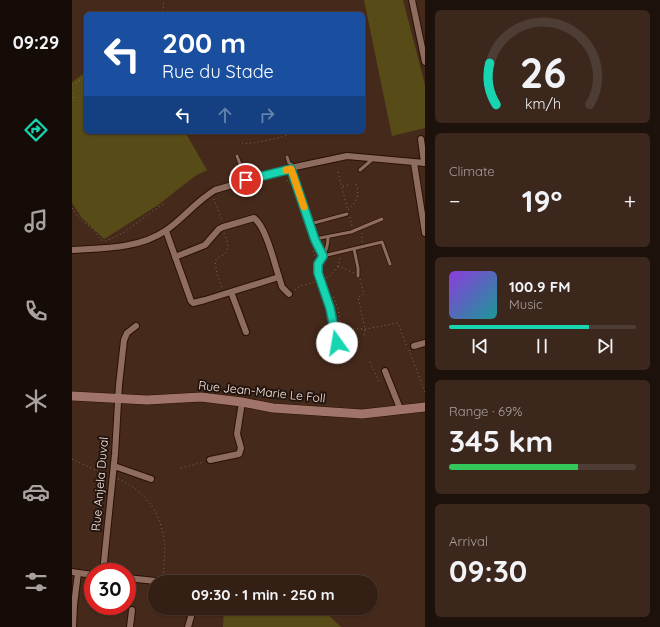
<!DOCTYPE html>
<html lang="en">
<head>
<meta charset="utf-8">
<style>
  :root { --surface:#341f14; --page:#3c271d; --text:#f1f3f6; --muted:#a9a2a0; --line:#4e3d34; --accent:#18d5b2 }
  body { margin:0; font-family:Quicksand,sans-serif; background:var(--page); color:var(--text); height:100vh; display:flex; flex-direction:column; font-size:15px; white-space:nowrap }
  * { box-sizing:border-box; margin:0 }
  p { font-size:13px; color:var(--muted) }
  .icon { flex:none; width:22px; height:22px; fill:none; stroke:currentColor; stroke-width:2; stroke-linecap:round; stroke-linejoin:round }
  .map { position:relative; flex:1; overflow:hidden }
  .side { display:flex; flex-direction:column; gap:10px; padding:10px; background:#1d110b; width:235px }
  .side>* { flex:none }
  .banner { position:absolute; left:12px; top:12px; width:281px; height:122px; border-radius:6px; box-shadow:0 1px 3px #0004,0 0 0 1px var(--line); background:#1a4fa0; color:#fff; overflow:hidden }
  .speed { position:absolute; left:12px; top:563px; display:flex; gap:8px; font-size:20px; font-weight:700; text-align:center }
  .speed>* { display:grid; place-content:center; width:52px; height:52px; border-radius:50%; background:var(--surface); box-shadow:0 1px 3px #0004,0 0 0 1px var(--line); line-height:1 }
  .speed .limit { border:6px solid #d22; background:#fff; color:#111 }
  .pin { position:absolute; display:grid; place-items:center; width:34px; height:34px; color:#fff; margin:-17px; border:2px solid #fff; border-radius:50%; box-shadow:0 1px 4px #0007 }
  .me { position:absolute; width:44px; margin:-22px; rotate:347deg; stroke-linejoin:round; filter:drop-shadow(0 0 3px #0008) }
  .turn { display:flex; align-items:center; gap:14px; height:84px; padding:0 12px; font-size:18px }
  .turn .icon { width:52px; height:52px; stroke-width:2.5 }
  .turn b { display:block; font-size:28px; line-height:34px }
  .lanes { display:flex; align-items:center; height:38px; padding:0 12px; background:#0003; justify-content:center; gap:20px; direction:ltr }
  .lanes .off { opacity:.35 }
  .big { font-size:30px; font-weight:700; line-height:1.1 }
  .side .widget { flex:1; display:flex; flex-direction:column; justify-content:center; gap:6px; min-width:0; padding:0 14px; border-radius:6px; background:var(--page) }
  .side .dial { align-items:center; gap:0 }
  .dial svg { height:104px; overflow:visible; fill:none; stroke:var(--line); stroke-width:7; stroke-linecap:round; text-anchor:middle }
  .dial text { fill:var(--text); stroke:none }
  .song { display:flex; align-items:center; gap:12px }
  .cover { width:48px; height:48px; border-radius:6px; background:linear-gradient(135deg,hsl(270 70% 55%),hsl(180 70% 35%)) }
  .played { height:4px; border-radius:2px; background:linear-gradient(90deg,var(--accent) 75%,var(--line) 75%) }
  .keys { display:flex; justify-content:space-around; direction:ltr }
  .heat { display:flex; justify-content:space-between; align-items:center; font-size:22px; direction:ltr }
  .charge { height:6px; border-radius:3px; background:linear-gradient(90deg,#34c759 69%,var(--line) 0) }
  .trip { position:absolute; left:76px; top:575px; width:230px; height:40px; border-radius:20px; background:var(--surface); box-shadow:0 1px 3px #0004,0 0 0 1px var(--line); font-weight:700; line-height:40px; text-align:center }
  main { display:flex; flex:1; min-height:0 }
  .tab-bar { display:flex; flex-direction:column; width:72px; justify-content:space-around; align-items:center; background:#150c08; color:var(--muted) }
  .tab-bar .icon { width:28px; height:28px }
  .tab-bar .selected { color:var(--accent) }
  .tab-bar b { font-size:18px; color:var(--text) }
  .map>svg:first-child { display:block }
  .green { fill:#574c17 }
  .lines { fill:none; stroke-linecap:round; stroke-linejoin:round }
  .lane-casing { stroke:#2a1104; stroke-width:4.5 }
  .street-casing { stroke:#2a1104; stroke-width:8 }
  .secondary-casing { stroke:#2a1104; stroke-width:10 }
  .path { stroke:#836a5d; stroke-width:1; stroke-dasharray:1 3; stroke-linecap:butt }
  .lane { stroke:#8e6d5e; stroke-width:3 }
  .street { stroke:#8e6d5e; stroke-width:6 }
  .secondary { stroke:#a17469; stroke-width:9 }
  .route-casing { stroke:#108a74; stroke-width:10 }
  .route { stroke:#18d5b2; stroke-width:7 }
  .slow { stroke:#f59e0b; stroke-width:7 }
  .labels { text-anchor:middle; stroke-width:4; stroke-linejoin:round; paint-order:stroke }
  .street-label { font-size:12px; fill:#feebe2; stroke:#22150f }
</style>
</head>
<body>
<main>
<nav class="tab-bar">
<b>09:29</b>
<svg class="icon selected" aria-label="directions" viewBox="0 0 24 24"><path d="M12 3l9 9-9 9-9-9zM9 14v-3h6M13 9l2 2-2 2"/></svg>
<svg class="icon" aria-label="music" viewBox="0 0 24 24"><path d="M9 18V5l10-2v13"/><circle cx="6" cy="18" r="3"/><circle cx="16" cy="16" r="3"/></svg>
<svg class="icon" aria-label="phone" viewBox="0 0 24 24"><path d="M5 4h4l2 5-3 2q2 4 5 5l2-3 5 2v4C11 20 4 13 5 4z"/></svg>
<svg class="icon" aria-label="climate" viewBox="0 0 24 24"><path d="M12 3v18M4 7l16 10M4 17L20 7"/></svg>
<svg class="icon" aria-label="car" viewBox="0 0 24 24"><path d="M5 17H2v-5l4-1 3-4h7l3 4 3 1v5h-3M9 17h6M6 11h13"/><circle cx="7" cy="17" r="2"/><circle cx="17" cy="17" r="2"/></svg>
<svg class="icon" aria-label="filters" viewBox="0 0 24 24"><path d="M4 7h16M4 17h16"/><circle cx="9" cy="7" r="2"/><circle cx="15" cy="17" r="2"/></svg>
</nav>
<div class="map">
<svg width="353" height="627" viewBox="0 0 353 627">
  <rect width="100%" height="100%" fill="#45291b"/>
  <g class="green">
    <path d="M292 0H331L353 85V128L320 136Z"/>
    <path d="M14 72V132H113L135 170 123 176 86 205 32 239 10 218 0 203V82Z"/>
    <path d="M153 608H249L269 627H151L152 610Z"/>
  </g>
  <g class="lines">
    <g class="lane-casing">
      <g id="lane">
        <path d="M165 156 174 180"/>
        <path d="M215 157 217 163 222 166"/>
        <path d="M288 170 302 158"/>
        <path d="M238 224 275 214"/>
        <path d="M243 239 279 232 310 219"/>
        <path d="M282 249 286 268V276"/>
        <path d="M251 256 310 242 318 264"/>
        <path d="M251 256C255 250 256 244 256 237"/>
      </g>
    </g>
    <g class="street-casing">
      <g id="street">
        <path d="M340 0 353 62"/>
        <path d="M349 139 352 163"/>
        <path d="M342 163 353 233"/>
        <path d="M219 169 243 239 251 256 247 264 245 273 258 308 265 343"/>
        <path d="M94 231 119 301 121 303 133 300 207 277 210 287 217 294"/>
        <path d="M0 250C31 248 66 249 93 231 110 220 123 202 143 190L223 167 275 156 353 163"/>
        <path d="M103 257 133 245 147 229 151 227 182 218C194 227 202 262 207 277"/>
        <path d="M159 292 174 332"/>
        <path d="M342 346 353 343"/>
        <path d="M313 371 329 411"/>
        <path d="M138 460 167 454 169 448 165 434 170 402"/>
        <path d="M42 466 79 479"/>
        <path d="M0 572 21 575"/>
        <path d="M31 572 43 454 47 385 52 340 55 333 64 326"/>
        <path d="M55 578 93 582"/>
        <path d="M1 627 2 605 6 573"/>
        <path d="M58 627 60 610"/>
        <path d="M116 627 120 613V608"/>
      </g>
    </g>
    <g class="secondary-casing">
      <path id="secondary" d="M0 396 75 400 129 397 170 402 201 408 290 414 353 407"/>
    </g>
    <g class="path">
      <path d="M87 14 91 10 92 0"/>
      <path d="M0 85 14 77"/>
      <path d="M0 93 2 100 0 102"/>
      <path d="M170 143C180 145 213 137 222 132"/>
      <path d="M266 172 275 208"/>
      <path d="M215 180 217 184"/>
      <path d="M271 186 277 185"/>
      <path d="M142 199 150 220"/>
      <path d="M0 208 9 220 21 229 29 240 34 241 51 233 91 204"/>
      <path d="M276 210C285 201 288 195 284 184"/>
      <path d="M278 217 280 226"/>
      <path d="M290 242V231"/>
      <path d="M241 251 243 257"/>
      <path d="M266 266 282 273"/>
      <path d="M254 278C262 274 268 265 268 257"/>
      <path d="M288 279 292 294 286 297 293 329 292 335"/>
      <path d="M150 287 145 274 143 261C145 258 148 257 151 255 159 250 155 240 152 233"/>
      <path d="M223 290 228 286 242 282"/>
      <path d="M261 297 266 308 269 329"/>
      <path d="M269 329H294L326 323 335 347"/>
      <path d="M337 350 353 392"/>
      <path d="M298 362 306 380 310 382"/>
      <path d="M0 459 34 475"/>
      <path d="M109 468 132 462"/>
      <path d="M46 479C72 490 87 510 92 538 94 550 92 563 91 575"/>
    </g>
    <use href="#lane" class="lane"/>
    <use href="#street" class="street"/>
    <use href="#secondary" class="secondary"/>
  </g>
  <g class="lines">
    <g class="route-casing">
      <path id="route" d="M174 180 219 169 243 240 251 256 246 264V273L258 308 265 343"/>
    </g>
    <use href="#route" class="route"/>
    <path class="slow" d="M214 170 219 169 232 207"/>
  </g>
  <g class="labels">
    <g class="street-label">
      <text transform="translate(190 392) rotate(6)" y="4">Rue Jean-Marie Le Foll</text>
      <text transform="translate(28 484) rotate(-85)" y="4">Rue Anjela Duval</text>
    </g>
  </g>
</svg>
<div class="speed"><div class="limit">30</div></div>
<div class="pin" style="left:174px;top:180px;background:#d93025"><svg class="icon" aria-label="arrive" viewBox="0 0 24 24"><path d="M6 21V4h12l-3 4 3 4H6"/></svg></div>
<svg class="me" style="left:265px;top:343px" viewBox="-20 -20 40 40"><circle r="19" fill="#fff"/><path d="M0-13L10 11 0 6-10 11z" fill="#18d5b2"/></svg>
<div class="trip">09:30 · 1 min · 250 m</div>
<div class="banner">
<div class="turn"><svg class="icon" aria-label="left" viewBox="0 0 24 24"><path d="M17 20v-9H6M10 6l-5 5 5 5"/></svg><div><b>200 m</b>Rue du Stade</div></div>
<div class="lanes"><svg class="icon" aria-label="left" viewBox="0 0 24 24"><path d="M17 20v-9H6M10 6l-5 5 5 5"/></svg><svg class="icon off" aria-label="ahead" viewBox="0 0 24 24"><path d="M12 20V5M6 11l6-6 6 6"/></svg><svg class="icon off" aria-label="right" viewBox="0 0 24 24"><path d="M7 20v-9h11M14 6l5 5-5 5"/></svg></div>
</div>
</div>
<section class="side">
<div class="widget dial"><svg viewBox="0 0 100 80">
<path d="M14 69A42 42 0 1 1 86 69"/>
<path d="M14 69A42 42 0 0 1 9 37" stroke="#18d5b2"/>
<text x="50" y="56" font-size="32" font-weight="700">26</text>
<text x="50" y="72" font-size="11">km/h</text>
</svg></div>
<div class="widget"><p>Climate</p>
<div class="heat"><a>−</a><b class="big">19°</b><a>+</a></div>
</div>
<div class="widget">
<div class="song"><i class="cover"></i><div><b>100.9 FM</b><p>Music</p></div></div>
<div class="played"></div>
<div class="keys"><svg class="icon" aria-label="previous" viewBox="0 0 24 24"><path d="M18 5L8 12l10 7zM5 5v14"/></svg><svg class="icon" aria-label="pause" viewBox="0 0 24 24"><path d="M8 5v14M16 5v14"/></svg><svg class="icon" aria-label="next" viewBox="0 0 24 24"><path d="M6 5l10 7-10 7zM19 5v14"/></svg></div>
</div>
<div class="widget"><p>Range · 69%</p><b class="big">345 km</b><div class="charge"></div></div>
<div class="widget"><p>Arrival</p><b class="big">09:30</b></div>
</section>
</main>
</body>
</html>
